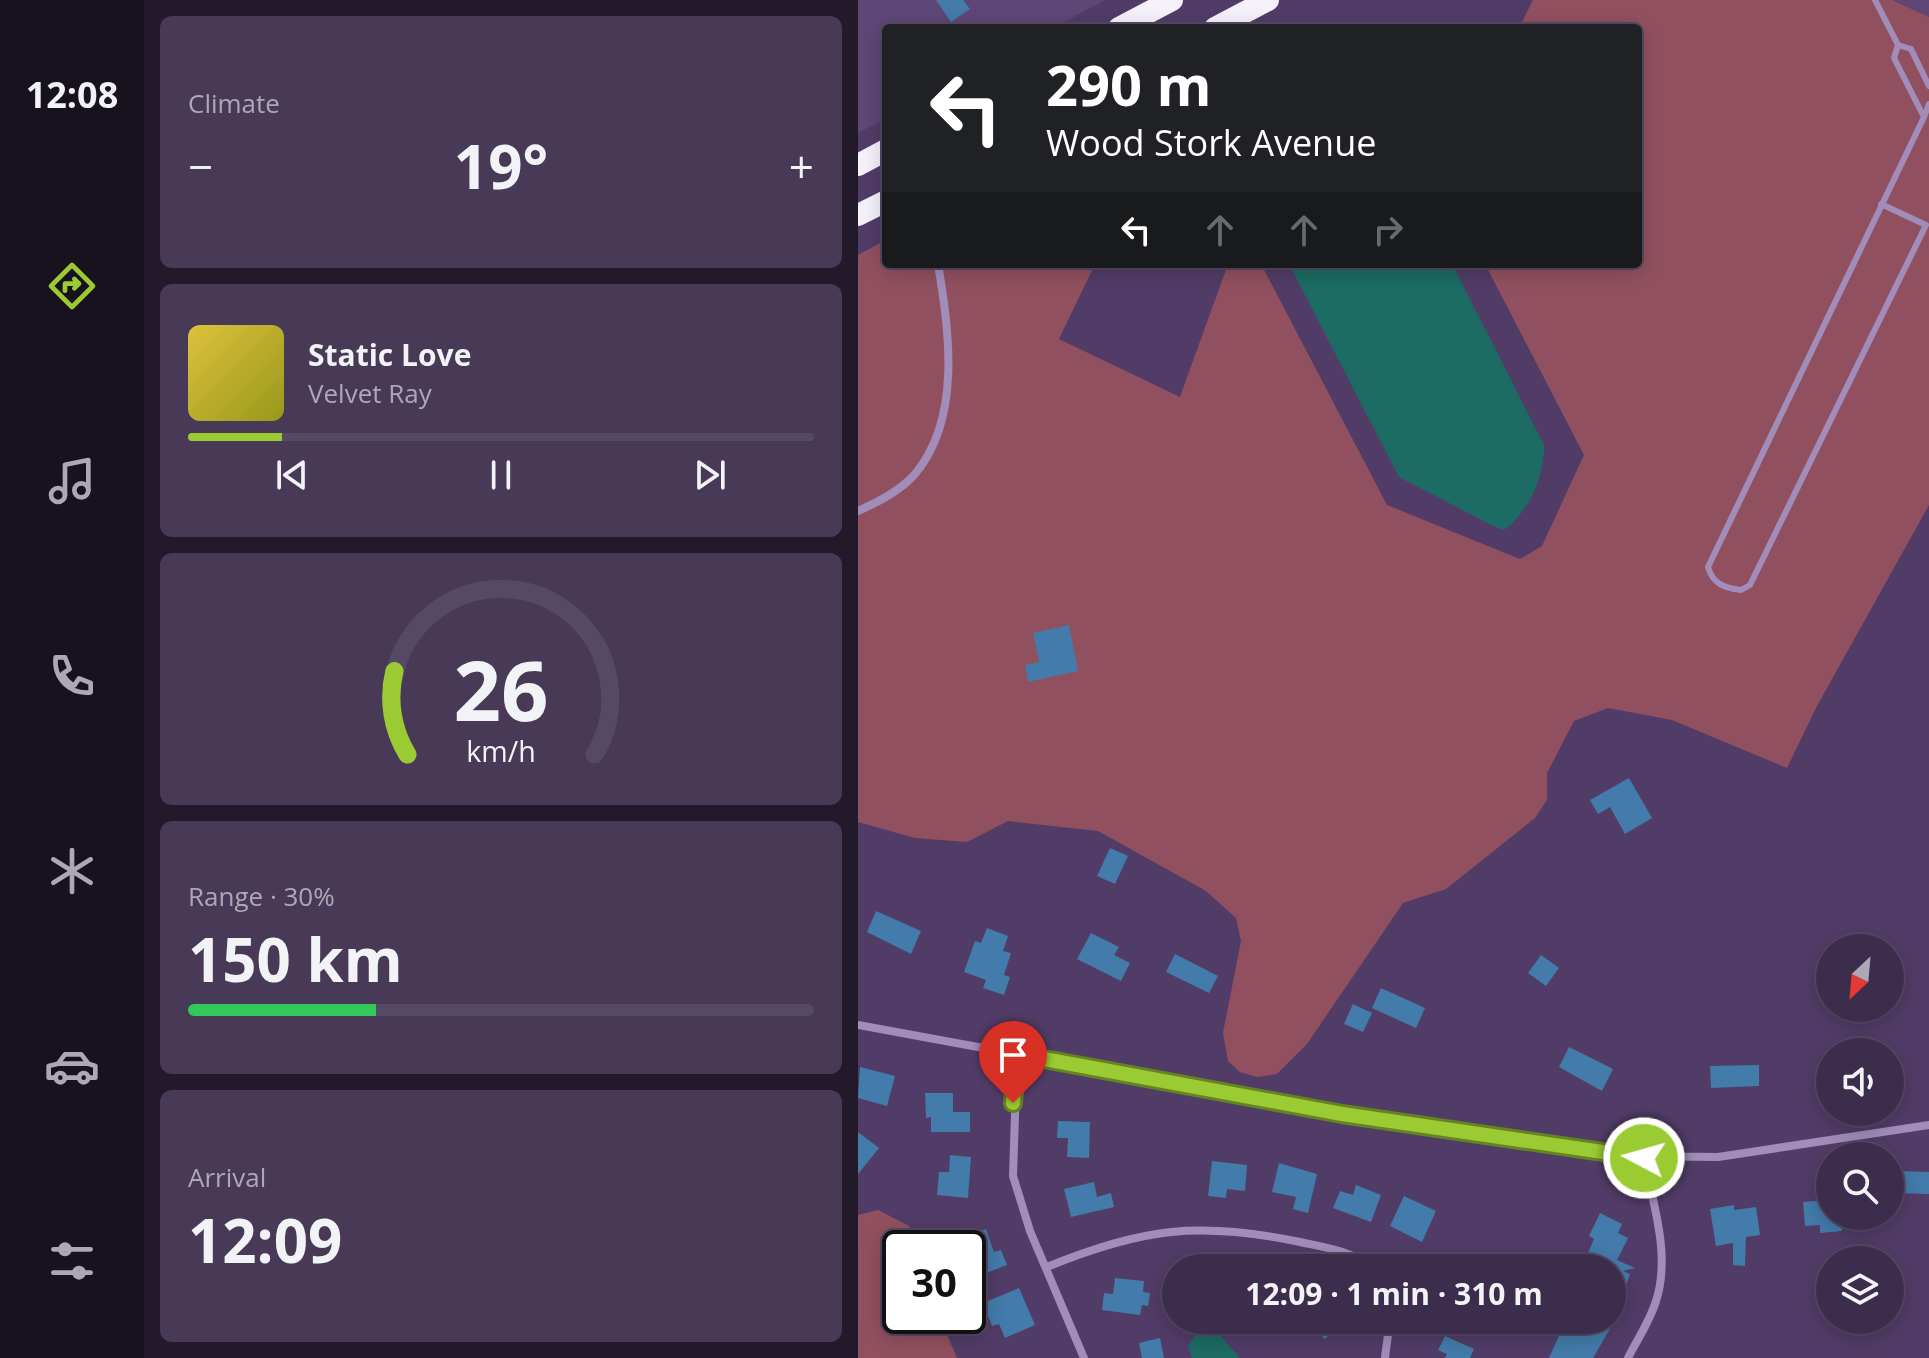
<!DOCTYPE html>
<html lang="en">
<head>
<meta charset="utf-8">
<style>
  :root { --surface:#3d2d4d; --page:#483957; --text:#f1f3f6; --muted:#ada8b6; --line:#564965; --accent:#9bcb33 }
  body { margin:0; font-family:"Open Sans",sans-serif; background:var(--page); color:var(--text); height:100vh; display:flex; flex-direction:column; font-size:30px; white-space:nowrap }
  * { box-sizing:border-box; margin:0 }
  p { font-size:26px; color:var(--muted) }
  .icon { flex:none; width:44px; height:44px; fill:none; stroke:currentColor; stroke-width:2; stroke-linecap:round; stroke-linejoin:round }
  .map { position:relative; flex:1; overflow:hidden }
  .drawer { display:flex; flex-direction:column; gap:16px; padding:16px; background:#22192a; width:714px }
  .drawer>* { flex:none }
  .banner { position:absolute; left:24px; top:24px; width:760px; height:244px; border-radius:8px; box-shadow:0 4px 20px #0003,0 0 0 2px var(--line); background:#202124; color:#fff; overflow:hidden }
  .needle { width:52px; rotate:206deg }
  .tools { position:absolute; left:958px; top:934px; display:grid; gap:16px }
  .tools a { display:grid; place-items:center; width:88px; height:88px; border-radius:50%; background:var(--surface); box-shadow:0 4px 20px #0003,0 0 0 2px var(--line); font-size:40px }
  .speed { position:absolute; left:24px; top:1230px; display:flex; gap:16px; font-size:40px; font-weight:700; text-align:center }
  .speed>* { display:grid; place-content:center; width:104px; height:104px; border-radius:50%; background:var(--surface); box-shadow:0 4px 20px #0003,0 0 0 2px var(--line); line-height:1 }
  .speed .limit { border:4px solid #111; border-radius:12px; background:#fff; color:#111 }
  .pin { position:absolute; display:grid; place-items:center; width:68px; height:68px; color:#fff; margin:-82px -34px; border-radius:50% 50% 50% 0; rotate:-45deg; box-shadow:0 0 8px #0007 }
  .pin .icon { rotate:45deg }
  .me { position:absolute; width:88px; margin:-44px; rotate:276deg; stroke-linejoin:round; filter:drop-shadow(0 0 6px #0008) }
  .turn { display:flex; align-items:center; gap:28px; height:168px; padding:0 32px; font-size:36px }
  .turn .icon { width:104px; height:104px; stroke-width:2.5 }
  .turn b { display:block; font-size:56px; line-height:68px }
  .lanes { display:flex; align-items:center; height:76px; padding:0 32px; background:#0003; justify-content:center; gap:40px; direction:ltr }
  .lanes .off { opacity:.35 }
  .big { font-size:60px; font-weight:700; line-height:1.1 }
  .drawer .widget { flex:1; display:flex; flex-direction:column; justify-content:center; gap:12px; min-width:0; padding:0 28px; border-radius:12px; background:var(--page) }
  .drawer .dial { align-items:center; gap:0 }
  .dial svg { height:208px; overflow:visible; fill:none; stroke:var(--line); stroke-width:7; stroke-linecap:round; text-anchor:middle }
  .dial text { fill:var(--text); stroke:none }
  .song { display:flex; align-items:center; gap:24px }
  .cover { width:96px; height:96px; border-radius:12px; background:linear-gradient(135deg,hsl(50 70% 55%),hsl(60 70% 35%)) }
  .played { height:8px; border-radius:4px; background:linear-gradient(90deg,var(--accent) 15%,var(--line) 15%) }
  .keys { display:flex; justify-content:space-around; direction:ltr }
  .heat { display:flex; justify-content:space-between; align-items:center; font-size:44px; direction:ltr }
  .charge { height:12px; border-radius:6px; background:linear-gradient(90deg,#34c759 30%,var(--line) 0) }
  .trip { position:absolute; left:304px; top:1254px; width:464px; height:80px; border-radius:40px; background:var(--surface); box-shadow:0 4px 20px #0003,0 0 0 2px var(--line); font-weight:700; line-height:80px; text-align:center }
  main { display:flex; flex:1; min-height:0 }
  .menu { display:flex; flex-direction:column; width:144px; justify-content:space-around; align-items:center; background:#18121f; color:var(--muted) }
  .menu .icon { width:56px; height:56px }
  .menu .selected { color:var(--accent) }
  .menu b { font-size:36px; color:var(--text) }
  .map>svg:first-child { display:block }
  .built { fill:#5e4676 }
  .green { fill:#91505f }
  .water { fill:#1c6b64 }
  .building { fill:#437baa }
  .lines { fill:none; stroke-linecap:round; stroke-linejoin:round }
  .service { stroke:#a28dba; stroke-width:6 }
  .minor { stroke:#a28dba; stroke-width:8 }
  .trunk { stroke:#f5f1fa; stroke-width:22 }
  .route-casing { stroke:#658421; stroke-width:20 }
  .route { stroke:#9bcb33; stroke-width:14 }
</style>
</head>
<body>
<main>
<nav class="menu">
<b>12:08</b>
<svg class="icon selected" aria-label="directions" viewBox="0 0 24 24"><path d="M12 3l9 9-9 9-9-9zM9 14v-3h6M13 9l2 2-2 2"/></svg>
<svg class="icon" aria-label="music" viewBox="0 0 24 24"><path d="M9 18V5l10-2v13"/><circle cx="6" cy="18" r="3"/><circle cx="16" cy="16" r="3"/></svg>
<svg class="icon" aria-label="phone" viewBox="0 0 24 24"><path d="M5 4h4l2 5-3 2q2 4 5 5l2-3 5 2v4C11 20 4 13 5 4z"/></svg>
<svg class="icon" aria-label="climate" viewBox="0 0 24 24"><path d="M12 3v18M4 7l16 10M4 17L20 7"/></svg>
<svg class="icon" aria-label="car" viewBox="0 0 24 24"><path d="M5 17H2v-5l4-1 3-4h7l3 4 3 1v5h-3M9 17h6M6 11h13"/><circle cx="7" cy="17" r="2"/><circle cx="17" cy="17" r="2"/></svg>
<svg class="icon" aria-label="filters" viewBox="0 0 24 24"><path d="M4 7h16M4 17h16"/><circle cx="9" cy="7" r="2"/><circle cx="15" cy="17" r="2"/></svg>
</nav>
<section class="drawer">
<div class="widget"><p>Climate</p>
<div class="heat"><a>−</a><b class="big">19°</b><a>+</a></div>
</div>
<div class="widget">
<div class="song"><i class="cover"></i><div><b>Static Love</b><p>Velvet Ray</p></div></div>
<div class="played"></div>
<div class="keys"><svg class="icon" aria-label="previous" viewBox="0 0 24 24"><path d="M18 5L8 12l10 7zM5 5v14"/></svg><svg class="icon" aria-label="pause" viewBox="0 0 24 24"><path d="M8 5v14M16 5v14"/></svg><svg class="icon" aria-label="next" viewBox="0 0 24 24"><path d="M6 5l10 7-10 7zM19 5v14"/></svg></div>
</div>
<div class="widget dial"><svg viewBox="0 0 100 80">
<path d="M14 69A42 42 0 1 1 86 69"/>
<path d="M14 69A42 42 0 0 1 9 37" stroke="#9bcb33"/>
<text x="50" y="56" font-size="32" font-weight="700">26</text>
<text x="50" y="72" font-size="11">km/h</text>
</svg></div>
<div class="widget"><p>Range · 30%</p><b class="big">150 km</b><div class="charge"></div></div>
<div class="widget"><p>Arrival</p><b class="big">12:09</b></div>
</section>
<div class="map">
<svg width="1071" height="1358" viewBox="0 0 1071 1358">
  <rect width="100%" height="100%" fill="#513c67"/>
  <g class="built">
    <path d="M0 0H247L195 28H28V118L0 133Z"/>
    <path d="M1034 0H1071V17Z"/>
  </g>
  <g class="green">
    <path d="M675 0H1034L1071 17V505L959 706 929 768 814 720 750 708 716 721 689 773V800L677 818 588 889 545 903 449 1044 419 1074 399 1077 382 1072 370 1061 365 1033 383 941 378 918 348 891 240 831 150 821 109 842 57 838 0 822V255L28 240V264H237L201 339 322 397 370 264H403L529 505 662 559 684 546 726 455 627 264H780V28H661Z"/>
    <path d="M20 1210 51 1226 63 1248H42V1316H81L99 1358H0V1215Z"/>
  </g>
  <g class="water">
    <path d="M431 264H594L686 445C687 475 671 512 646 530L633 525 541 477Z"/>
    <path d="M339 1333H360L382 1358H334L330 1346Z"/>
  </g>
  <g class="building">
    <path d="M78 0H105L112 9 93 22Z"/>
    <path d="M211 625 220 671 170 682 167 665 181 662 175 633Z"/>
    <path d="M771 778 794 818 767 834 752 807 740 814 732 800Z"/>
    <path d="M252 848 270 856 257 884 239 876Z"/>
    <path d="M18 911 63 931 53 954 9 932Z"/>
    <path d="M129 928 150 936 145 951 153 953 146 975 152 977 146 995 125 988 128 980 106 972 117 941 123 943Z"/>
    <path d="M233 933 261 947 256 955 272 963 263 981 219 959Z"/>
    <path d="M317 954 360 976 351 993 308 972Z"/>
    <path d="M683 955 701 968 688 986 670 973Z"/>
    <path d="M523 988 567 1008 558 1028 514 1008Z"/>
    <path d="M495 1004 514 1013 505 1032 486 1024Z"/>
    <path d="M711 1047 755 1069 744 1091 701 1067Z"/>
    <path d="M901 1065V1086L853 1088 852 1066Z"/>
    <path d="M2 1067 37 1076 29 1106 0 1098Z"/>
    <path d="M67 1093H95V1112H112V1132H73V1117L68 1118Z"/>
    <path d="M200 1121 232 1122 231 1158 209 1157 210 1138H199Z"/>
    <path d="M0 1132 21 1148 0 1174Z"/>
    <path d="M92 1155 113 1157 110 1198 79 1195 81 1172H91Z"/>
    <path d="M354 1161 389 1165 387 1191 369 1189 368 1198 350 1196Z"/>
    <path d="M421 1163 459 1174 450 1213 435 1209 438 1197 414 1192Z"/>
    <path d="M1037 1171 1071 1172V1194L1036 1193Z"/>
    <path d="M236 1182 239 1197 253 1193 256 1207 213 1217 206 1189Z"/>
    <path d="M498 1185 523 1195 513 1222 475 1208 482 1191 495 1195Z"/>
    <path d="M546 1196 578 1211 564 1242 532 1226Z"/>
    <path d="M972 1200V1216H982L984 1231 962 1233V1225L947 1226 945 1202Z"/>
    <path d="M876 1205V1210L898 1207 902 1235 888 1237 887 1266 875 1265V1243L858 1246 852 1209Z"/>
    <path d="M742 1213 764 1224 760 1233 770 1238 759 1260 777 1268 765 1271 772 1274 754 1325V1268H723L736 1239 731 1236Z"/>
    <path d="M128 1229 136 1252 143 1250 149 1265 123 1275 109 1236Z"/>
    <path d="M257 1278 286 1281 285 1292 292 1293 290 1306 284 1305 282 1315 244 1310 246 1293 255 1294Z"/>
    <path d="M161 1288 177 1325 147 1338 141 1324 134 1326 125 1303Z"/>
    <path d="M453 1320H493L466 1339Z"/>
    <path d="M708 1320H739L753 1327 735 1358H691Z"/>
    <path d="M587 1336 616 1349 612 1358H587L589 1354 580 1350Z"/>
    <path d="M302 1338 306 1358H284L281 1343Z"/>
  </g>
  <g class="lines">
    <g class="service">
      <path d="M1017 0 1040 45 1053 49 1071 86"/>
      <path d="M1040 45 1036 58 1066 117"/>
      <path d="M1023 204 1068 225 892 585 883 590C866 588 855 584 850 567L1066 117 1071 104"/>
    </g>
    <g class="minor">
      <path d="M0 511C20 502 42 491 57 474 104 418 91 330 80 264"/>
      <path d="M0 1025 484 1114 761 1156 860 1157 1071 1125"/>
      <path d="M159 1054 155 1176 172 1231 226 1358"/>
      <path d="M189 1267C284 1228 341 1221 442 1242 470 1248 493 1251 516 1268"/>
      <path d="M527 1357 532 1320"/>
      <path d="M770 1358C779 1340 792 1321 798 1301 813 1255 795 1204 786 1158"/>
    </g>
    <g class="trunk">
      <path d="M261 28 314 0"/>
      <path d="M357 28 410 0"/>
      <path d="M0 165 28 150"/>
      <path d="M0 215 28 201"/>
    </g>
  </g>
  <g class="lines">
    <g class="route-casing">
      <path id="route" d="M155 1103 159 1054 484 1114 786 1158"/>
    </g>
    <use href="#route" class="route"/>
  </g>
</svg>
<div class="tools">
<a><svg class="needle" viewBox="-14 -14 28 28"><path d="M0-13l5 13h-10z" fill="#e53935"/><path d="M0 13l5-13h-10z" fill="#ada8b6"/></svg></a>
<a><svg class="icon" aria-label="sound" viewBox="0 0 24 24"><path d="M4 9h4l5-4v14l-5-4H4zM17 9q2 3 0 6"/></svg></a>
<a><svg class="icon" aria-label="search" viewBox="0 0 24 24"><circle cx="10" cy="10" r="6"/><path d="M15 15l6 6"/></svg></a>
<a><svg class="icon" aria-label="layers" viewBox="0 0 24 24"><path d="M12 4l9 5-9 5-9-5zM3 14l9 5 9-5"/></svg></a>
</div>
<div class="speed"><div class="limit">30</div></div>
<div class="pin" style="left:155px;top:1103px;background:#d93025"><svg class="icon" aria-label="arrive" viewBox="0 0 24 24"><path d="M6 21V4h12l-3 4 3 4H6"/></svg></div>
<svg class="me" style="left:786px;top:1158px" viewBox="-20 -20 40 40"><circle r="17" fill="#9bcb33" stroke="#fff" stroke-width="3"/><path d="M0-11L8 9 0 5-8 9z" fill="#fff"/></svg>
<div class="trip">12:09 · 1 min · 310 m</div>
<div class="banner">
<div class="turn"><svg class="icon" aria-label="left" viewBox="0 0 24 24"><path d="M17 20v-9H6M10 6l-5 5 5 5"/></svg><div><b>290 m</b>Wood Stork Avenue</div></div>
<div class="lanes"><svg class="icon" aria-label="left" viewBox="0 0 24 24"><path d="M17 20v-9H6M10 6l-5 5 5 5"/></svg><svg class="icon off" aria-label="ahead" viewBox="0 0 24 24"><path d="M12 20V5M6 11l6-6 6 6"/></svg><svg class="icon off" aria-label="ahead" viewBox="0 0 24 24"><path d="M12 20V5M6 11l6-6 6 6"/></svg><svg class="icon off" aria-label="right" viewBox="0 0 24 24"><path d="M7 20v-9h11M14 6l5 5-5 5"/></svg></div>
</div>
</div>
</main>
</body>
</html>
